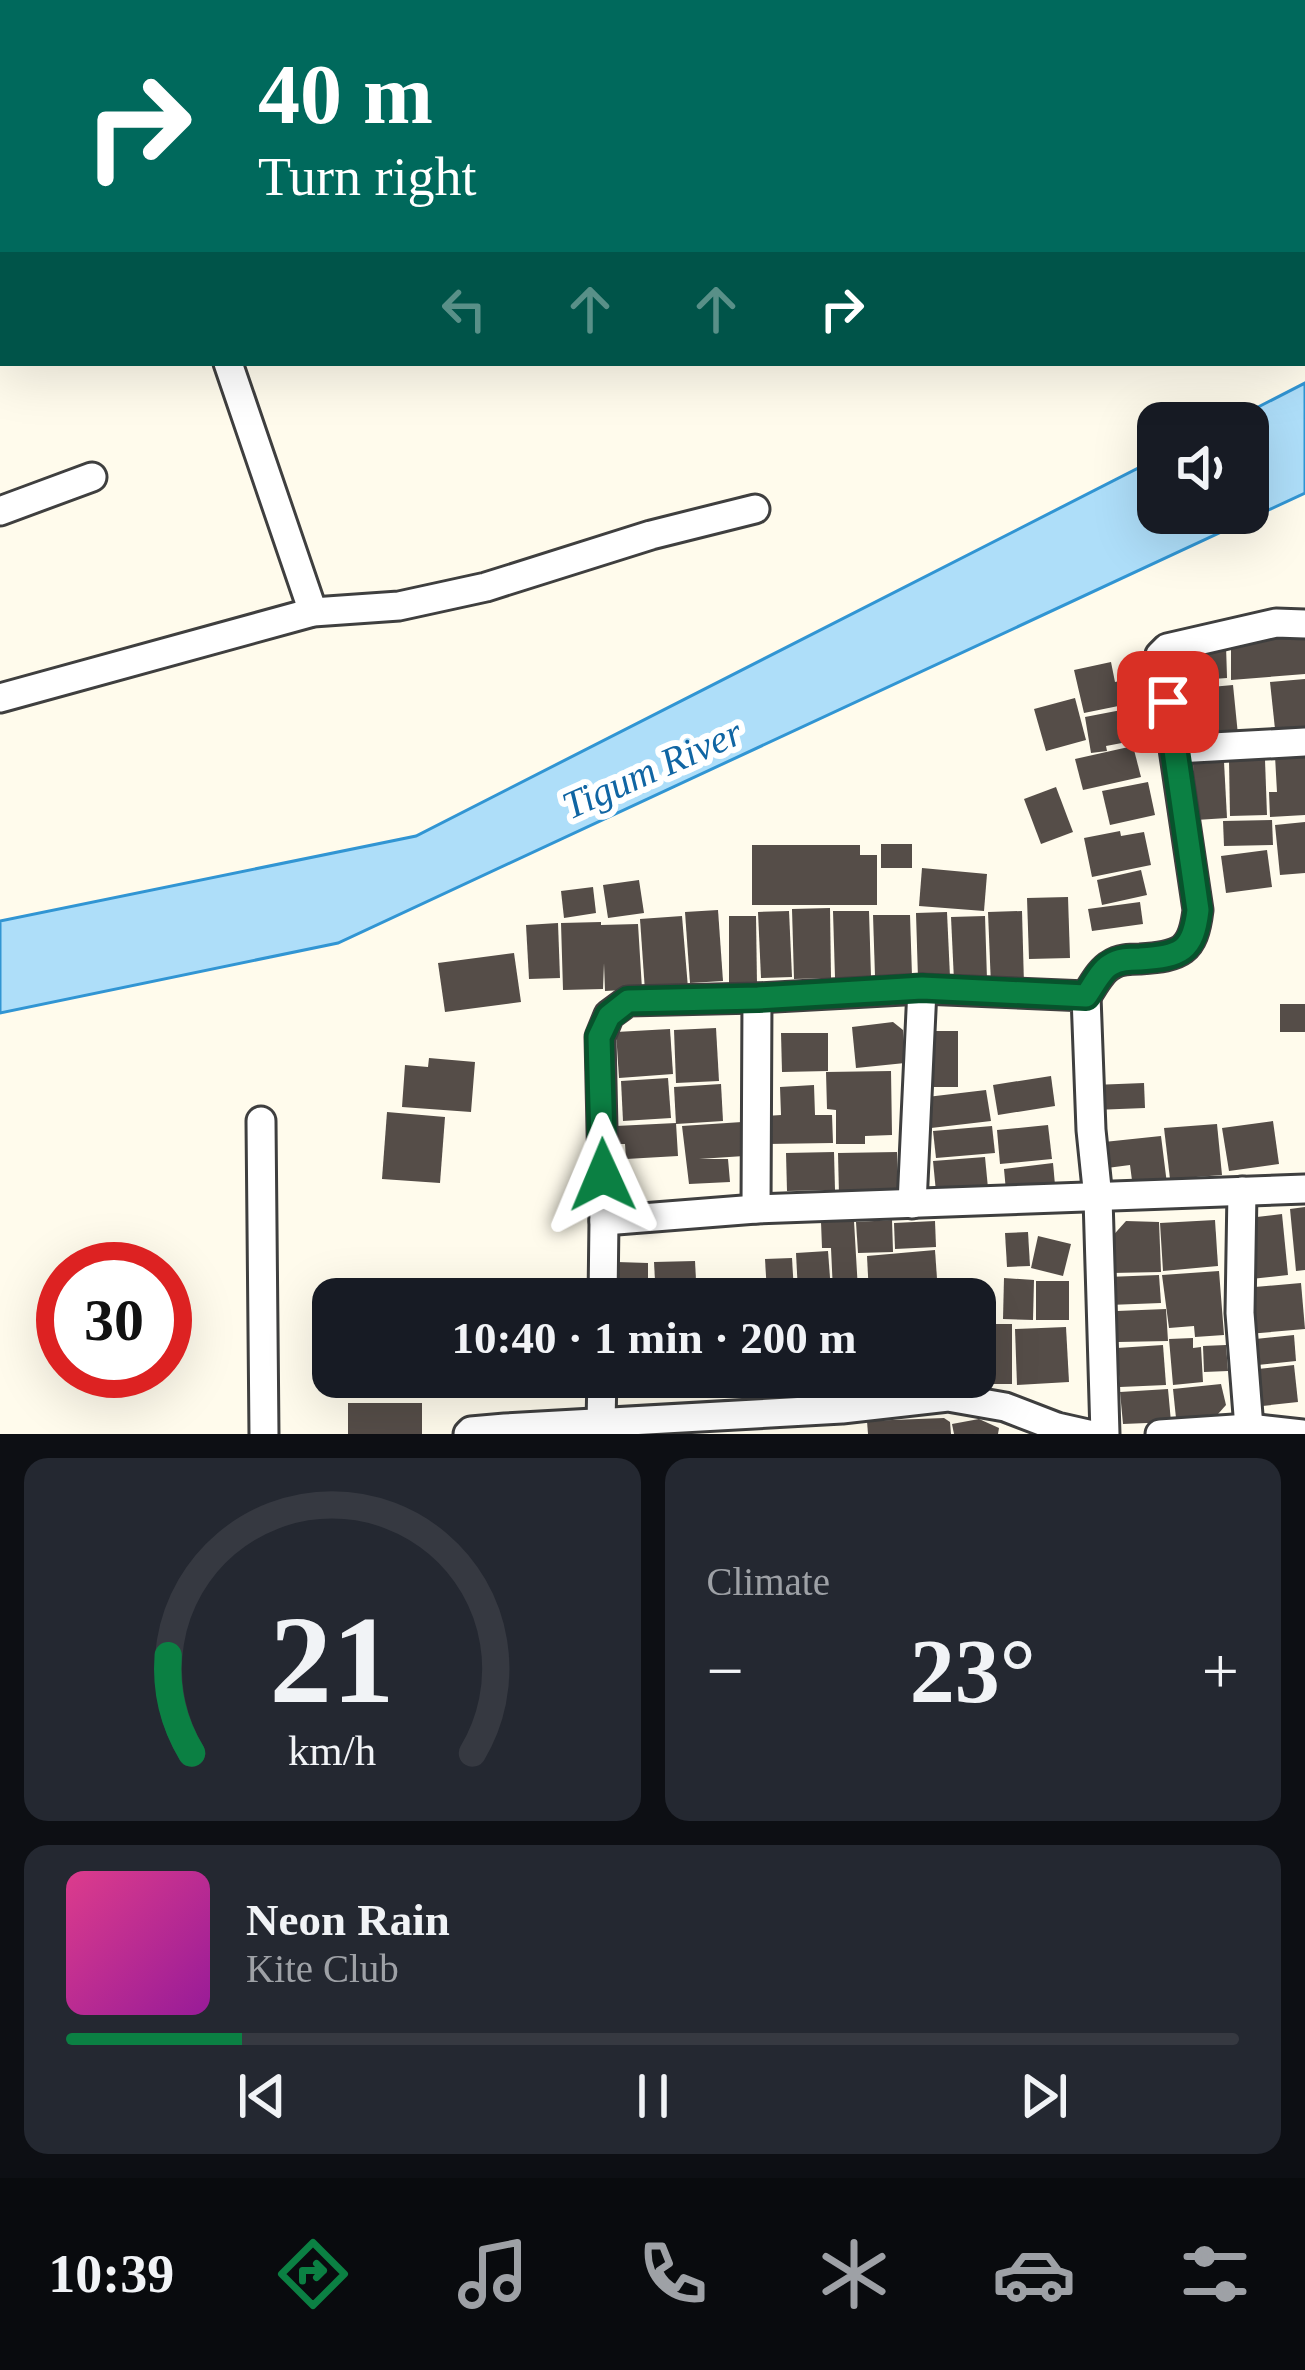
<!DOCTYPE html>
<html lang="en">
<head>
<meta charset="utf-8">
<style>
  :root { --surface:#171b24; --page:#242831; --text:#f1f3f6; --muted:#9ea1a6; --line:#363941; --accent:#0b8043 }
  body { margin:0; font-family:Georgia,serif; background:var(--page); color:var(--text); height:100vh; display:flex; flex-direction:column; font-size:45px; white-space:nowrap }
  * { box-sizing:border-box; margin:0 }
  p { font-size:39px; color:var(--muted) }
  .icon { flex:none; width:66px; height:66px; fill:none; stroke:currentColor; stroke-width:2; stroke-linecap:round; stroke-linejoin:round }
  .map { position:relative; height:1434px; overflow:hidden }
  .details { display:flex; flex-direction:column; gap:24px; padding:24px; background:#0d0f14; flex:1 }
  .details>* { flex:none }
  .banner { position:absolute; left:0px; top:0px; width:1305px; height:366px; box-shadow:0 12px 48px #0002; background:#00695c; color:#fff; overflow:hidden }
  .tools { position:absolute; left:1137px; top:402px; display:grid; gap:24px }
  .tools a { display:grid; place-items:center; width:132px; height:132px; border-radius:24px; background:var(--surface); box-shadow:0 12px 48px #0002; font-size:60px }
  .speed { position:absolute; left:36px; top:1242px; display:flex; gap:24px; font-size:60px; font-weight:700; text-align:center }
  .speed>* { display:grid; place-content:center; width:156px; height:156px; border-radius:50%; background:var(--surface); box-shadow:0 12px 48px #0002; line-height:1 }
  .speed .limit { border:18px solid #d22; background:#fff; color:#111 }
  .pin { position:absolute; display:grid; place-items:center; width:102px; height:102px; color:#fff; margin:-51px; border-radius:24px; box-shadow:0 6px 18px #0006 }
  .me { position:absolute; width:132px; margin:-66px; rotate:359deg; stroke-linejoin:round; filter:drop-shadow(0 0 9px #0008) }
  .turn { display:flex; align-items:center; gap:42px; height:252px; padding:0 60px; font-size:54px }
  .turn .icon { width:156px; height:156px; stroke-width:2.5 }
  .turn b { display:block; font-size:84px; line-height:102px }
  .lanes { display:flex; align-items:center; height:114px; padding:0 60px; background:#0003; justify-content:center; gap:60px; direction:ltr }
  .lanes .off { opacity:.35 }
  .big { font-size:90px; font-weight:600; line-height:1.1 }
  .details .tile { flex:1; display:flex; flex-direction:column; justify-content:center; gap:18px; min-width:0; padding:0 42px; border-radius:24px; background:var(--page) }
  .details .dial { align-items:center; gap:0 }
  .dial svg { height:312px; overflow:visible; fill:none; stroke:var(--line); stroke-width:7; stroke-linecap:round; text-anchor:middle }
  .dial text { fill:var(--text); stroke:none }
  .song { display:flex; align-items:center; gap:36px }
  .cover { width:144px; height:144px; border-radius:18px; background:linear-gradient(135deg,hsl(330 70% 55%),hsl(300 70% 35%)) }
  .played { height:12px; border-radius:6px; background:linear-gradient(90deg,var(--accent) 15%,var(--line) 15%) }
  .keys { display:flex; justify-content:space-around; direction:ltr }
  .heat { display:flex; justify-content:space-between; align-items:center; font-size:66px; direction:ltr }
  .details .tiles { flex:1; display:grid; gap:24px; grid-template-columns:1fr 1fr }
  .tile:last-child { grid-column:span 2 }
  .trip { position:absolute; left:312px; top:1278px; width:684px; height:120px; border-radius:24px; background:var(--surface); box-shadow:0 12px 48px #0002; font-weight:600; line-height:120px; text-align:center }
  .tabs { display:flex; height:192px; justify-content:space-around; align-items:center; background:#090b0e; color:var(--muted) }
  .tabs .icon { width:84px; height:84px }
  .tabs .on { color:var(--accent) }
  .tabs b { font-size:54px; color:var(--text) }
  .map>svg:first-child { display:block }
  .water { fill:#aedef9; stroke:#3195d3; stroke-width:3 }
  .building { fill:#554d48 }
  .lines { fill:none; stroke-linecap:round; stroke-linejoin:round }
  .street-casing { stroke:#3f3f3f; stroke-width:33 }
  .street { stroke:#fff; stroke-width:27 }
  .route-casing { stroke:#07532c; stroke-width:30 }
  .route { stroke:#0b8043; stroke-width:21 }
  .labels { text-anchor:middle; stroke-width:12; stroke-linejoin:round; paint-order:stroke }
  .water-label { font-size:39px; font-style:italic; fill:#1065a3; stroke:#fff }
</style>
</head>
<body>
<div class="map">
<svg width="1305" height="1434" viewBox="0 0 1305 1434">
  <rect width="100%" height="100%" fill="#fffbec"/>
  <path class="water" d="M1305 383V493L338 943 0 1013V921L416 836 1158 458V513H1248V423H1227Z"/>
  <g class="building">
    <path d="M1305 632V674L1231 680V637Z"/>
    <path d="M1226 645 1227 678 1171 682V650Z"/>
    <path d="M1111 662 1115 682 1137 677 1143 701 1084 713 1074 670Z"/>
    <path d="M1305 679V726L1275 729 1270 682Z"/>
    <path d="M1233 685 1238 735 1194 739 1189 689Z"/>
    <path d="M1075 698 1086 740 1046 751 1034 709Z"/>
    <path d="M1137 707 1143 739 1106 746 1107 751 1091 753 1085 717Z"/>
    <path d="M1133 746 1141 777 1083 790 1075 759Z"/>
    <path d="M1305 755V815L1270 817 1269 792H1277L1275 756Z"/>
    <path d="M1229 760H1265L1267 815 1230 816Z"/>
    <path d="M1224 762 1227 818 1196 820 1193 764Z"/>
    <path d="M1148 782 1155 815 1110 825 1102 791Z"/>
    <path d="M1056 787 1073 832 1041 844 1024 799Z"/>
    <path d="M1272 820 1273 845 1224 846 1223 821Z"/>
    <path d="M1305 822V873L1280 875 1275 825Z"/>
    <path d="M1120 831 1121 836 1144 832 1151 865 1092 877 1084 838Z"/>
    <rect x="881" y="844" width="31" height="24"/>
    <path d="M752 845H860V855H877V905H752Z"/>
    <path d="M1267 850 1272 887 1226 893 1221 856Z"/>
    <path d="M922 868 987 874 984 911 919 906Z"/>
    <path d="M1141 870 1147 895 1102 905 1097 880Z"/>
    <path d="M639 880 644 913 608 918 603 885Z"/>
    <path d="M593 887 596 913 564 918 561 891Z"/>
    <path d="M1068 897 1070 958 1029 959 1027 898Z"/>
    <path d="M1140 902 1143 924 1092 931 1088 909Z"/>
    <path d="M830 908 831 978 794 979 792 909Z"/>
    <path d="M718 910 723 981 690 983 685 912Z"/>
    <path d="M789 911 792 977 761 978 758 912Z"/>
    <path d="M833 911H869L871 977 835 978Z"/>
    <path d="M1022 911 1024 985 991 986 988 912Z"/>
    <path d="M947 912 950 977 918 979 916 913Z"/>
    <path d="M873 915H910L912 976H875Z"/>
    <path d="M682 916 688 988 645 991 640 919Z"/>
    <path d="M729 916H756L757 985H729Z"/>
    <path d="M985 916 987 980 954 981 951 917Z"/>
    <path d="M601 922V925L638 924 642 989 605 991 604 963 603 989 563 990 561 923Z"/>
    <path d="M558 923 560 978 529 979 526 925Z"/>
    <path d="M514 953 521 1002 445 1012 438 963Z"/>
    <rect x="1280" y="1004" width="25" height="28"/>
    <path d="M893 1022 903 1030 905 1063 856 1068 852 1027Z"/>
    <path d="M716 1028 719 1081 676 1083 674 1030Z"/>
    <path d="M670 1029 673 1074 619 1078 616 1032Z"/>
    <rect x="923" y="1031" width="35" height="56"/>
    <path d="M781 1033H828V1071L782 1072Z"/>
    <path d="M429 1058 475 1062 471 1112 402 1107 405 1065 428 1067Z"/>
    <path d="M891 1071 892 1135 865 1136V1144H836V1110L827 1109 826 1072Z"/>
    <path d="M1051 1076 1055 1106 998 1115 993 1085Z"/>
    <path d="M668 1078 671 1118 623 1121 621 1081Z"/>
    <path d="M1144 1083 1145 1108 1094 1110 1093 1085Z"/>
    <path d="M721 1084 723 1121 676 1124 674 1087Z"/>
    <path d="M814 1085 815 1115H832L833 1143 767 1144 766 1116 781 1115 780 1087Z"/>
    <path d="M986 1090 991 1121 931 1128 927 1097Z"/>
    <path d="M387 1112 445 1117 440 1183 382 1179Z"/>
    <path d="M1273 1121 1279 1164 1229 1171 1222 1128Z"/>
    <path d="M742 1122 744 1156 699 1159H728L730 1182 689 1184 682 1126Z"/>
    <path d="M676 1123 678 1156 626 1159 625 1144H617L616 1126Z"/>
    <path d="M1217 1124 1222 1175 1170 1179 1164 1128Z"/>
    <path d="M1048 1125 1052 1159 1000 1164 997 1130Z"/>
    <path d="M992 1126 995 1153 936 1158 933 1131Z"/>
    <path d="M1161 1136 1167 1184 1133 1188 1130 1165 1107 1168 1104 1142Z"/>
    <path d="M834 1152 835 1190 787 1191 786 1153Z"/>
    <path d="M897 1152 898 1194 839 1195 838 1153Z"/>
    <path d="M985 1157 988 1188 936 1192 933 1161Z"/>
    <path d="M1053 1163 1055 1185 1006 1191 1004 1169Z"/>
    <path d="M1305 1207V1270L1296 1271 1290 1209Z"/>
    <path d="M1282 1214 1288 1275 1251 1279 1248 1218Z"/>
    <path d="M892 1220 893 1252 858 1253 856 1222Z"/>
    <path d="M1215 1220 1218 1266 1163 1271 1160 1223Z"/>
    <path d="M854 1221 858 1290 833 1291 831 1248H822L821 1222Z"/>
    <path d="M935 1221 936 1247 895 1249 894 1223Z"/>
    <path d="M1126 1221 1159 1222 1161 1272 1111 1273 1109 1240Z"/>
    <path d="M1028 1232 1030 1266 1007 1267 1005 1233Z"/>
    <path d="M1038 1236 1071 1244 1063 1276 1031 1268Z"/>
    <path d="M935 1250 938 1293 869 1295 867 1256Z"/>
    <path d="M828 1251 831 1291 798 1292 796 1253Z"/>
    <path d="M792 1258 794 1292 767 1293 765 1259Z"/>
    <path d="M695 1261 697 1299H656L654 1262Z"/>
    <path d="M617 1262 648 1263V1299H616Z"/>
    <path d="M1219 1271 1224 1335 1195 1337 1194 1326 1169 1328 1162 1275Z"/>
    <path d="M1159 1275 1161 1303 1109 1305 1107 1277Z"/>
    <path d="M1004 1278 1034 1280 1033 1320 1003 1319Z"/>
    <rect x="1036" y="1281" width="33" height="39"/>
    <path d="M1301 1283 1305 1329 1248 1334 1243 1288Z"/>
    <path d="M1166 1309 1168 1341 1118 1342 1117 1311Z"/>
    <path d="M975 1324H1012V1384H973Z"/>
    <path d="M1066 1327 1069 1382 1017 1385 1015 1329Z"/>
    <path d="M1294 1335 1296 1361 1248 1366 1246 1340Z"/>
    <path d="M1193 1338V1348L1201 1347 1203 1382 1173 1385 1169 1339Z"/>
    <path d="M1163 1345 1166 1385 1120 1387 1117 1348Z"/>
    <path d="M1226 1345 1228 1371 1204 1372 1203 1346Z"/>
    <path d="M1294 1365 1298 1402 1253 1407 1249 1370Z"/>
    <path d="M649 1377H687L686 1396 649 1395Z"/>
    <path d="M1221 1384 1226 1405 1218 1414 1176 1418 1173 1389Z"/>
    <path d="M1168 1389 1171 1422 1123 1424 1120 1392Z"/>
    <rect x="348" y="1403" width="74" height="31"/>
    <path d="M944 1418 950 1422 951 1434H868L867 1421Z"/>
    <path d="M979 1419 999 1428 998 1434H954L952 1424Z"/>
  </g>
  <g class="lines">
    <g class="street-casing">
      <g id="street">
        <path d="M936 0V3"/>
        <path d="M1302 129H1305"/>
        <path d="M228 363 313 612"/>
        <path d="M0 511 92 477"/>
        <path d="M0 698 313 612 399 606 486 587 651 535 755 509"/>
        <path d="M1176 749 1305 742"/>
        <path d="M1086 996C1093 986 1101 970 1111 965 1119 959 1130 959 1140 959 1181 956 1193 952 1198 910L1160 655 1167 648 1276 623 1305 624"/>
        <path d="M261 1121 264 1434"/>
        <path d="M1242 1191 1240 1313 1249 1428"/>
        <path d="M912 1204 922 989"/>
        <path d="M756 1209 757 998"/>
        <path d="M604 1221 756 1209 1305 1189"/>
        <path d="M603 1299 604 1221 600 1037 609 1015 628 1001 757 998 922 989 1086 996 1091 1130 1098 1198 1105 1434"/>
        <path d="M601 1422 602 1377"/>
        <path d="M468 1434 471 1431 505 1428 842 1409 948 1397 1005 1407 1057 1427 1088 1434"/>
        <path d="M1160 1434 1249 1428 1302 1434"/>
      </g>
    </g>
    <use href="#street" class="street"/>
  </g>
  <g class="lines">
    <g class="route-casing">
      <path id="route" d="M603 1175 599 1037 609 1016 628 1001 758 998 922 988 1086 996C1093 986 1101 970 1110 965 1119 959 1130 959 1140 959 1181 956 1193 952 1198 910L1168 702"/>
    </g>
    <use href="#route" class="route"/>
  </g>
  <g class="labels">
    <g class="water-label">
      <text transform="translate(652 768) rotate(-24)" y="14">Tigum River</text>
    </g>
  </g>
</svg>
<div class="tools">
<a><svg class="icon" aria-label="sound" viewBox="0 0 24 24"><path d="M4 9h4l5-4v14l-5-4H4zM17 9q2 3 0 6"/></svg></a>
</div>
<div class="speed"><div class="limit">30</div></div>
<div class="pin" style="left:1168px;top:702px;background:#d93025"><svg class="icon" aria-label="arrive" viewBox="0 0 24 24"><path d="M6 21V4h12l-3 4 3 4H6"/></svg></div>
<svg class="me" style="left:603px;top:1175px" viewBox="-20 -20 40 40"><path d="M0-17L14 15 0 8-14 15z" fill="#0b8043" stroke="#fff" stroke-width="4"/></svg>
<div class="trip">10:40 · 1 min · 200 m</div>
<div class="banner">
<div class="turn"><svg class="icon" aria-label="right" viewBox="0 0 24 24"><path d="M7 20v-9h11M14 6l5 5-5 5"/></svg><div><b>40 m</b>Turn right</div></div>
<div class="lanes"><svg class="icon off" aria-label="left" viewBox="0 0 24 24"><path d="M17 20v-9H6M10 6l-5 5 5 5"/></svg><svg class="icon off" aria-label="ahead" viewBox="0 0 24 24"><path d="M12 20V5M6 11l6-6 6 6"/></svg><svg class="icon off" aria-label="ahead" viewBox="0 0 24 24"><path d="M12 20V5M6 11l6-6 6 6"/></svg><svg class="icon" aria-label="right" viewBox="0 0 24 24"><path d="M7 20v-9h11M14 6l5 5-5 5"/></svg></div>
</div>
</div>
<section class="details">
<div class="tiles">
<div class="tile dial"><svg viewBox="0 0 100 80">
<path d="M14 69A42 42 0 1 1 86 69"/>
<path d="M14 69A42 42 0 0 1 8 44" stroke="#0b8043"/>
<text x="50" y="56" font-size="32" font-weight="700">21</text>
<text x="50" y="72" font-size="11">km/h</text>
</svg></div>
<div class="tile"><p>Climate</p>
<div class="heat"><a>−</a><b class="big">23°</b><a>+</a></div>
</div>
<div class="tile">
<div class="song"><i class="cover"></i><div><b>Neon Rain</b><p>Kite Club</p></div></div>
<div class="played"></div>
<div class="keys"><svg class="icon" aria-label="previous" viewBox="0 0 24 24"><path d="M18 5L8 12l10 7zM5 5v14"/></svg><svg class="icon" aria-label="pause" viewBox="0 0 24 24"><path d="M8 5v14M16 5v14"/></svg><svg class="icon" aria-label="next" viewBox="0 0 24 24"><path d="M6 5l10 7-10 7zM19 5v14"/></svg></div>
</div>
</div>
</section>
<nav class="tabs">
<b>10:39</b>
<svg class="icon on" aria-label="directions" viewBox="0 0 24 24"><path d="M12 3l9 9-9 9-9-9zM9 14v-3h6M13 9l2 2-2 2"/></svg>
<svg class="icon" aria-label="music" viewBox="0 0 24 24"><path d="M9 18V5l10-2v13"/><circle cx="6" cy="18" r="3"/><circle cx="16" cy="16" r="3"/></svg>
<svg class="icon" aria-label="phone" viewBox="0 0 24 24"><path d="M5 4h4l2 5-3 2q2 4 5 5l2-3 5 2v4C11 20 4 13 5 4z"/></svg>
<svg class="icon" aria-label="climate" viewBox="0 0 24 24"><path d="M12 3v18M4 7l16 10M4 17L20 7"/></svg>
<svg class="icon" aria-label="car" viewBox="0 0 24 24"><path d="M5 17H2v-5l4-1 3-4h7l3 4 3 1v5h-3M9 17h6M6 11h13"/><circle cx="7" cy="17" r="2"/><circle cx="17" cy="17" r="2"/></svg>
<svg class="icon" aria-label="filters" viewBox="0 0 24 24"><path d="M4 7h16M4 17h16"/><circle cx="9" cy="7" r="2"/><circle cx="15" cy="17" r="2"/></svg>
</nav>
</body>
</html>
